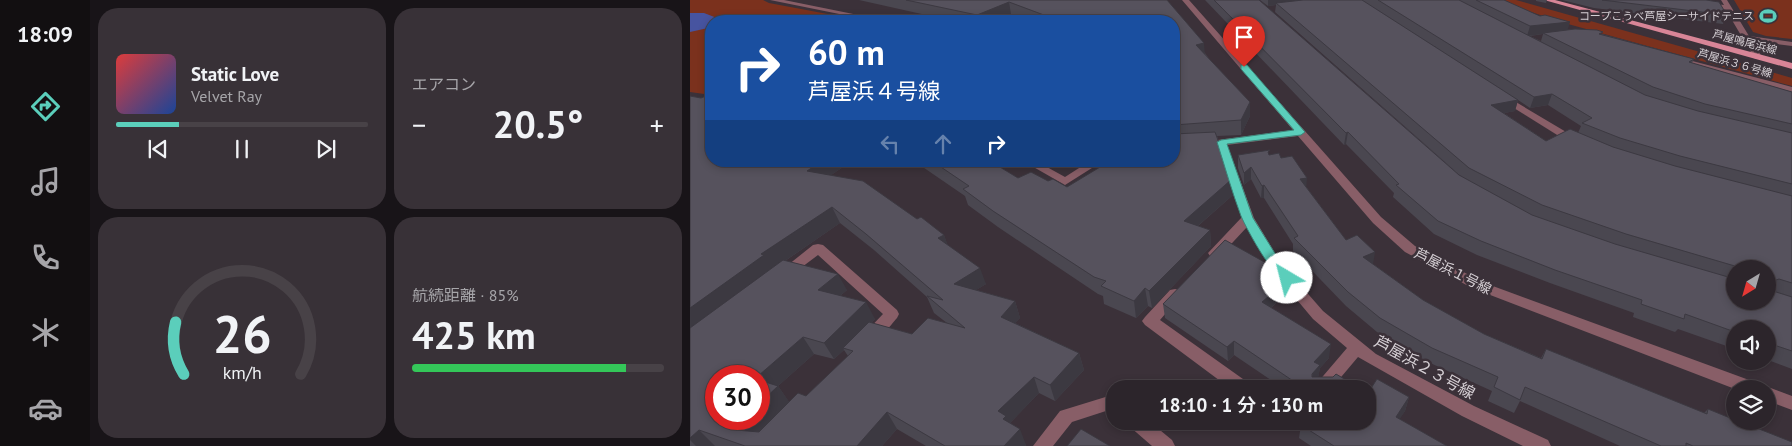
<!DOCTYPE html>
<html lang="ja">
<head>
<meta charset="utf-8">
<style>
  :root { --surface:#2c252b; --page:#383137; --text:#f1f3f6; --muted:#a6a5a9; --line:#484247; --accent:#5bcebb }
  body { margin:0; font-family:"PT Sans","Noto Sans JP",sans-serif; background:var(--page); color:var(--text); height:100vh; display:flex; flex-direction:column; font-size:19px; white-space:nowrap }
  * { box-sizing:border-box; margin:0 }
  p { font-size:16px; color:var(--muted) }
  .icon { flex:none; width:28px; height:28px; fill:none; stroke:currentColor; stroke-width:2; stroke-linecap:round; stroke-linejoin:round }
  .map { position:relative; flex:1; overflow:hidden }
  .details { display:flex; flex-direction:column; gap:8px; padding:8px; background:#181418; width:600px }
  .details>* { flex:none }
  .guide { position:absolute; left:15px; top:15px; width:475px; height:152px; border-radius:20px; box-shadow:0 2px 8px #0003,0 0 0 1px var(--line); background:#1a4fa0; color:#fff; overflow:hidden }
  .needle { width:32px; rotate:217deg }
  .fabs { position:absolute; left:1036px; top:260px; display:grid; gap:10px }
  .fabs a { display:grid; place-items:center; width:50px; height:50px; border-radius:50%; background:var(--surface); box-shadow:0 2px 8px #0003,0 0 0 1px var(--line); font-size:25px }
  .speed { position:absolute; left:15px; top:365px; display:flex; gap:10px; font-size:25px; font-weight:700; text-align:center }
  .speed>* { display:grid; place-content:center; width:65px; height:65px; border-radius:50%; background:var(--surface); box-shadow:0 2px 8px #0003,0 0 0 1px var(--line); line-height:1 }
  .speed .limit { border:8px solid #d22; background:#fff; color:#111 }
  .pin { position:absolute; display:grid; place-items:center; width:42px; height:42px; color:#fff; margin:-51px -21px; border-radius:50% 50% 50% 0; rotate:-45deg; box-shadow:0 0 5px #0007 }
  .pin .icon { rotate:45deg }
  .me { position:absolute; width:55px; margin:-28px; rotate:323deg; stroke-linejoin:round; filter:drop-shadow(0 0 4px #0008) }
  .turn { display:flex; align-items:center; gap:18px; height:105px; padding:0 20px; font-size:22px }
  .turn .icon { width:65px; height:65px; stroke-width:2.5 }
  .turn b { display:block; font-size:35px; line-height:42px }
  .lanes { display:flex; align-items:center; height:48px; padding:0 20px; background:#0003; justify-content:center; gap:25px; direction:ltr }
  .lanes .off { opacity:.35 }
  .big { font-size:38px; font-weight:600; line-height:1.1 }
  .details .widget { flex:1; display:flex; flex-direction:column; justify-content:center; gap:8px; min-width:0; padding:0 18px; border-radius:20px; background:var(--page) }
  .details .dial { align-items:center; gap:0 }
  .dial svg { height:130px; overflow:visible; fill:none; stroke:var(--line); stroke-width:7; stroke-linecap:round; text-anchor:middle }
  .dial text { fill:var(--text); stroke:none }
  .song { display:flex; align-items:center; gap:15px }
  .cover { width:60px; height:60px; border-radius:8px; background:linear-gradient(135deg,hsl(0 70% 55%),hsl(220 70% 35%)) }
  .played { height:5px; border-radius:2px; background:linear-gradient(90deg,var(--accent) 25%,var(--line) 25%) }
  .keys { display:flex; justify-content:space-around; direction:ltr }
  .heat { display:flex; justify-content:space-between; align-items:center; font-size:28px; direction:ltr }
  .charge { height:8px; border-radius:4px; background:linear-gradient(90deg,#34c759 85%,var(--line) 0) }
  .details .tiles { flex:1; display:grid; gap:8px; grid-template-columns:repeat(2,1fr) }
  .trip { position:absolute; left:416px; top:380px; width:270px; height:50px; border-radius:20px; background:var(--surface); box-shadow:0 2px 8px #0003,0 0 0 1px var(--line); font-weight:600; line-height:50px; text-align:center }
  main { display:flex; flex:1; min-height:0 }
  .dock { display:flex; flex-direction:column; width:90px; justify-content:space-around; align-items:center; background:#120f11; color:var(--muted) }
  .dock .icon { width:35px; height:35px }
  .dock .current { color:var(--accent) }
  .dock b { font-size:22px; color:var(--text) }
  .map>svg:first-child { display:block }
  .green { fill:#7b311d }
  .water { fill:#4754a0 }
  .lines { fill:none; stroke-linecap:round; stroke-linejoin:round }
  .minor { fill:#885e67; fill-rule:evenodd }
  .major { fill:#d88597; fill-rule:evenodd }
  .wall { fill:#4a4750; fill-rule:evenodd }
  .shaded-wall { fill:#3c3941 }
  .building { fill:#56525d; stroke:#3c3941 }
  .route { fill:#5bcebb; stroke:#3b867a }
  .labels { text-anchor:middle; stroke-width:5; stroke-linejoin:round; paint-order:stroke }
  .far-poi-label { font-size:11px; fill:#d5cfd4; stroke:#3b3139; text-anchor:end }
  .far-street-label { font-size:11px; fill:#d5cfd4; stroke:#3b3139 }
  .street-label { font-size:14px; fill:#d5cfd4; stroke:#3b3139 }
  .near-street-label { font-size:16px; fill:#d5cfd4; stroke:#3b3139 }
</style>
</head>
<body>
<main>
<nav class="dock">
<b>18:09</b>
<svg class="icon current" aria-label="directions" viewBox="0 0 24 24"><path d="M12 3l9 9-9 9-9-9zM9 14v-3h6M13 9l2 2-2 2"/></svg>
<svg class="icon" aria-label="music" viewBox="0 0 24 24"><path d="M9 18V5l10-2v13"/><circle cx="6" cy="18" r="3"/><circle cx="16" cy="16" r="3"/></svg>
<svg class="icon" aria-label="phone" viewBox="0 0 24 24"><path d="M5 4h4l2 5-3 2q2 4 5 5l2-3 5 2v4C11 20 4 13 5 4z"/></svg>
<svg class="icon" aria-label="climate" viewBox="0 0 24 24"><path d="M12 3v18M4 7l16 10M4 17L20 7"/></svg>
<svg class="icon" aria-label="car" viewBox="0 0 24 24"><path d="M5 17H2v-5l4-1 3-4h7l3 4 3 1v5h-3M9 17h6M6 11h13"/><circle cx="7" cy="17" r="2"/><circle cx="17" cy="17" r="2"/></svg>
</nav>
<section class="details">
<div class="tiles">
<div class="widget">
<div class="song"><i class="cover"></i><div><b>Static Love</b><p>Velvet Ray</p></div></div>
<div class="played"></div>
<div class="keys"><svg class="icon" aria-label="previous" viewBox="0 0 24 24"><path d="M18 5L8 12l10 7zM5 5v14"/></svg><svg class="icon" aria-label="pause" viewBox="0 0 24 24"><path d="M8 5v14M16 5v14"/></svg><svg class="icon" aria-label="next" viewBox="0 0 24 24"><path d="M6 5l10 7-10 7zM19 5v14"/></svg></div>
</div>
<div class="widget"><p>エアコン</p>
<div class="heat"><a>−</a><b class="big">20.5°</b><a>+</a></div>
</div>
<div class="widget dial"><svg viewBox="0 0 100 80">
<path d="M14 69A42 42 0 1 1 86 69"/>
<path d="M14 69A42 42 0 0 1 9 37" stroke="#5bcebb"/>
<text x="50" y="56" font-size="32" font-weight="700">26</text>
<text x="50" y="72" font-size="11">km/h</text>
</svg></div>
<div class="widget"><p>航続距離 · 85%</p><b class="big">425 km</b><div class="charge"></div></div>
</div>
</section>
<div class="map">
<svg width="1102" height="446" viewBox="0 0 1102 446">
  <rect width="100%" height="100%" fill="#3b3139"/>
  <g class="green">
    <path d="M0 0H73L79 3 175 21H21V95L0 92Z"/>
    <path d="M804 0H826L1102 78V86L878 24Z"/>
    <path d="M1044 0H1102V39L1076 36 1063 32Z"/>
  </g>
  <path class="water" d="M0 13H14L27 18 50 17 21 21 18 24V28L0 32Z"/>
  <g class="lines">
    <g class="minor">
      <path d="M80 0H94L198 21H184Z"/>
      <path d="M492 0H499L691 217 725 246 792 282 1070 384 1072 389H1045L782 288 715 252 683 223 608 136 537 145 564 218 591 263 633 311 686 354 784 406 858 440 861 446H833L772 416 668 357 641 389H622L657 348 623 319 581 269 557 227 530 256H520L518 253 552 217 527 146 520 145 519 143 520 141 603 130Z"/>
      <path d="M1031 0H1037L1059 36 1102 42V46L1062 41 1072 57 1065 59 1036 10 1014 5 1017 3 1034 5Z"/>
      <path d="M983 56 1102 87V93L983 60Z"/>
      <path d="M814 95 888 139 889 141 884 144 880 143 811 100 809 98Z"/>
      <path d="M333 161H346L375 177 400 161H413L375 185Z"/>
      <path d="M128 244 133 245 207 310 209 314 207 318C199 327 188 344 175 340L172 336 193 314 128 255 100 276H90L88 273 123 245Z"/>
      <path d="M485 289 490 290 492 294 470 320 560 384 562 389H541L455 325 452 321 455 317 480 290Z"/>
      <path d="M1078 387 1102 396V410L1078 401V389H1073Z"/>
      <path d="M422 395 425 396V412L419 410 382 422 363 446H343L370 411Z"/>
      <path d="M436 421H459L482 440 485 446H462L439 426Z"/>
      <path d="M590 421H609L606 426 600 429 593 426Z"/>
    </g>
    <path class="major" d="M854 0H865L1102 63V69Z"/>
  </g>
  <g class="wall">
    <path d="M169 0H477L560 116 551 135 527 136 542 179 543 195 508 226 520 230 521 246 462 308 458 306 446 318 414 304 413 296 408 294 308 227 278 205 275 196 224 161H300L328 178 358 181 377 187 484 161V21H341L321 14 304 21H263Z"/>
    <path d="M515 0H569L771 176 585 12 586 5 578 6 570 0H672L746 47 672 0H814L877 30 912 34 1004 59 1002 63 1102 92V369L1078 360V329H1045V349L988 329 985 332 943 317 944 313 860 283 787 255 744 234 703 197 704 193 656 144 654 145ZM853 34 851 41 840 36ZM828 100 840 108 858 105 891 126 888 133 856 141 814 113 825 111ZM1045 269H1078L1045 301Z"/>
    <path d="M846 0H857L856 3 846 1Z"/>
    <path d="M872 0H1020L1037 15 1033 24 904 8Z"/>
    <path d="M0 96 21 161H154L156 165 141 175 227 219 254 235 257 244 296 284 286 290 325 301 330 318 325 323 389 353 394 370 365 401 349 393 320 423 336 445 335 446H236L207 429 192 446H0ZM150 223 184 250 237 297 244 313 257 323 222 334 181 323 185 319 150 296 157 290 95 261ZM154 350 158 356 116 396 99 402 88 386 124 354 144 359Z"/>
    <path d="M548 155H580L591 158 617 188 656 240 683 264 733 300 794 334 851 358 856 349 1014 413 1018 409 1102 446H930L830 401 824 413 798 401 802 391 738 362 687 332 656 306 603 251V244L574 198H571L561 179 554 185 548 168Z"/>
    <path d="M599 279 598 292 581 308 639 358 630 368 628 377 671 389H594L544 355 538 361 475 318 473 304Z"/>
    <path d="M719 397 715 411 709 419 757 446H621L609 438 611 425Z"/>
  </g>
  <g class="shaded-wall">
    <path d="M578 0H627L586 3V5L578 6Z"/>
    <path d="M319 2 321 14 304 21H288L287 15Z"/>
    <path d="M880 22 877 32 853 33V34L837 36 840 26Z"/>
    <path d="M514 43 515 56 506 45Z"/>
    <path d="M862 94 858 105 840 108 844 97Z"/>
    <path d="M828 100 825 111 798 116 801 105Z"/>
    <path d="M560 102V116L551 135V120Z"/>
    <path d="M658 132 656 144 654 145 656 133Z"/>
    <path d="M132 161H154L156 165 125 186 117 171Z"/>
    <path d="M561 167V179L554 185V173Z"/>
    <path d="M617 178 616 191 610 179Z"/>
    <path d="M542 179 543 195 495 237 494 221Z"/>
    <path d="M574 185V198H571L572 186Z"/>
    <path d="M142 207 150 223 83 269 0 334V308L71 254Z"/>
    <path d="M520 230 521 246 462 308 459 291Z"/>
    <path d="M254 235 260 251 248 238Z"/>
    <path d="M685 252 683 265 673 257Z"/>
    <path d="M290 268 296 284 270 300 264 284Z"/>
    <path d="M148 274 157 290 138 306 128 290Z"/>
    <path d="M599 279 598 292 572 316V302Z"/>
    <path d="M1089 279 1083 286H1086L1078 297V291Z"/>
    <path d="M455 288 458 306 446 318 444 301Z"/>
    <path d="M325 301 330 318 317 333 311 317Z"/>
    <path d="M176 302 185 319 155 349 153 348 154 350 144 359 134 343Z"/>
    <path d="M113 337 124 354 88 386 100 403 64 439 46 430 49 422 53 419H69V376H68Z"/>
    <path d="M544 341V355L538 361 537 347Z"/>
    <path d="M641 344 639 358 630 368 628 379 621 388 624 362Z"/>
    <path d="M389 353 394 370 365 401 360 385Z"/>
    <path d="M344 377 349 393 319 424 320 436 308 411Z"/>
    <path d="M719 397 715 411 702 431 706 417Z"/>
    <path d="M197 412 207 429 192 446H167Z"/>
    <path d="M330 429 336 445 335 446H314Z"/>
    <path d="M9 430 25 446H6L0 440V438Z"/>
  </g>
  <g class="building">
    <path d="M216 0H477L514 43 506 45 560 102 551 120 484 125V21H370L319 2 287 15Z"/>
    <path d="M524 0H569L769 175 842 215 925 244 1045 279V301H1078V269H1055L936 234 852 205 779 168 586 3 613 0H672L828 100 801 105 856 141 880 129 923 147 985 166 1102 196V283L1089 279 1086 280V286L1080 287 1083 291 1102 297V351L1078 343V329H1045V332L995 314 994 319 951 304 952 300 865 270 791 241 748 221 706 185 709 184 658 132 656 133Z"/>
    <path d="M688 0H769L955 95 1008 111 1102 133V184L990 156 930 138 892 123 902 118 862 94 844 97Z"/>
    <path d="M786 0H814L850 16 855 15 880 22 840 26Z"/>
    <path d="M912 0H1016L1029 2 1037 15Z"/>
    <path d="M885 29 907 30 913 32 909 34 1004 59 999 62 1102 92V124L1015 104 963 87 853 33Z"/>
    <path d="M0 96 11 98 16 96 21 98V161H132L117 171 173 181 227 219 231 217 254 235 248 238 290 268 264 284 325 301 311 317 389 353 360 385 344 377 308 411 316 416 313 419 330 429 314 446H255L197 412 167 446H55L9 430 0 438V328L93 260 148 274 128 290 176 302 134 343 113 337 68 376H26V419H53L49 422 46 430 69 432 108 393 116 396 163 351 153 348 179 322 222 334 238 318 275 328 237 296 253 300 176 234 142 207 71 254 74 255 0 308Z"/>
    <path d="M525 132 542 179 494 221 520 230 459 291 455 288 444 301 411 286 416 281 404 277 303 211 273 189 279 186 242 161H300L328 178 341 172 358 181 363 179 377 187 420 161H484V134Z"/>
    <path d="M580 150 578 152 579 155 589 153 591 158 602 156 617 178 610 179 656 240 667 235 685 252 673 257 733 300 794 334 852 359 856 349 1017 414 1018 409 1045 420V421H1049L1102 442V446H1003L996 443V446H971L835 387 830 400 804 387 808 377 742 348 690 318 658 292 604 238 608 236 574 185 572 186 561 167 554 173 548 155Z"/>
    <path d="M535 240 594 273 599 279 572 302 641 344 624 362 630 365 622 374V377H643L646 374 671 389H615L544 341 537 347 473 304Z"/>
    <path d="M687 379 719 397 706 417 757 446H644L611 425 613 421H678V393Z"/>
    <path d="M69 380 88 386 69 404Z"/>
    <path d="M391 429 420 446H377Z"/>
  </g>
  <path class="route" d="M551 65H557L615 132 611 135 537 144 563 218 591 263 603 278 597 283C584 279 557 230 551 216 542 192 535 167 527 142L531 140 604 130 551 69Z"/>
  <defs>
    <g id="stadium-bare" transform="scale(1.35)"><path d="M0-5a6.5 5 0 1 0 0 10a6.5 5 0 1 0 0-10ZM-3.5-1.8h7v3.6h-7Z" fill="#5bcebb" stroke="#3b3139" stroke-width="2.5" paint-order="stroke"/></g>
  </defs>
  <g fill-rule="evenodd">
    <use href="#stadium-bare" x="1078" y="16"/>
  </g>
  <g class="labels">
    <g class="far-poi-label">
      <text x="1064" y="20">コープこうべ芦屋シーサイドテニス</text>
    </g>
    <g class="far-street-label">
      <text transform="translate(1055 42) rotate(15)" y="4">芦屋鳴尾浜線</text>
      <text transform="translate(1045 63) rotate(16)" y="4">芦屋浜３６号線</text>
    </g>
    <g class="street-label">
      <text transform="translate(763 271) rotate(27)" y="5">芦屋浜１号線</text>
    </g>
    <g class="near-street-label">
      <text transform="translate(735 367) rotate(29)" y="6">芦屋浜２３号線</text>
    </g>
  </g>
</svg>
<div class="fabs">
<a><svg class="needle" viewBox="-14 -14 28 28"><path d="M0-13l5 13h-10z" fill="#e53935"/><path d="M0 13l5-13h-10z" fill="#a6a5a9"/></svg></a>
<a><svg class="icon" aria-label="sound" viewBox="0 0 24 24"><path d="M4 9h4l5-4v14l-5-4H4zM17 9q2 3 0 6"/></svg></a>
<a><svg class="icon" aria-label="layers" viewBox="0 0 24 24"><path d="M12 4l9 5-9 5-9-5zM3 14l9 5 9-5"/></svg></a>
</div>
<div class="speed"><div class="limit">30</div></div>
<div class="pin" style="left:554px;top:67px;background:#d93025"><svg class="icon" aria-label="arrive" viewBox="0 0 24 24"><path d="M6 21V4h12l-3 4 3 4H6"/></svg></div>
<svg class="me" style="left:597px;top:278px" viewBox="-20 -20 40 40"><circle r="19" fill="#fff"/><path d="M0-13L10 11 0 6-10 11z" fill="#5bcebb"/></svg>
<div class="trip">18:10 · 1 分 · 130 m</div>
<div class="guide">
<div class="turn"><svg class="icon" aria-label="right" viewBox="0 0 24 24"><path d="M7 20v-9h11M14 6l5 5-5 5"/></svg><div><b>60 m</b>芦屋浜４号線</div></div>
<div class="lanes"><svg class="icon off" aria-label="left" viewBox="0 0 24 24"><path d="M17 20v-9H6M10 6l-5 5 5 5"/></svg><svg class="icon off" aria-label="ahead" viewBox="0 0 24 24"><path d="M12 20V5M6 11l6-6 6 6"/></svg><svg class="icon" aria-label="right" viewBox="0 0 24 24"><path d="M7 20v-9h11M14 6l5 5-5 5"/></svg></div>
</div>
</div>
</main>
</body>
</html>
